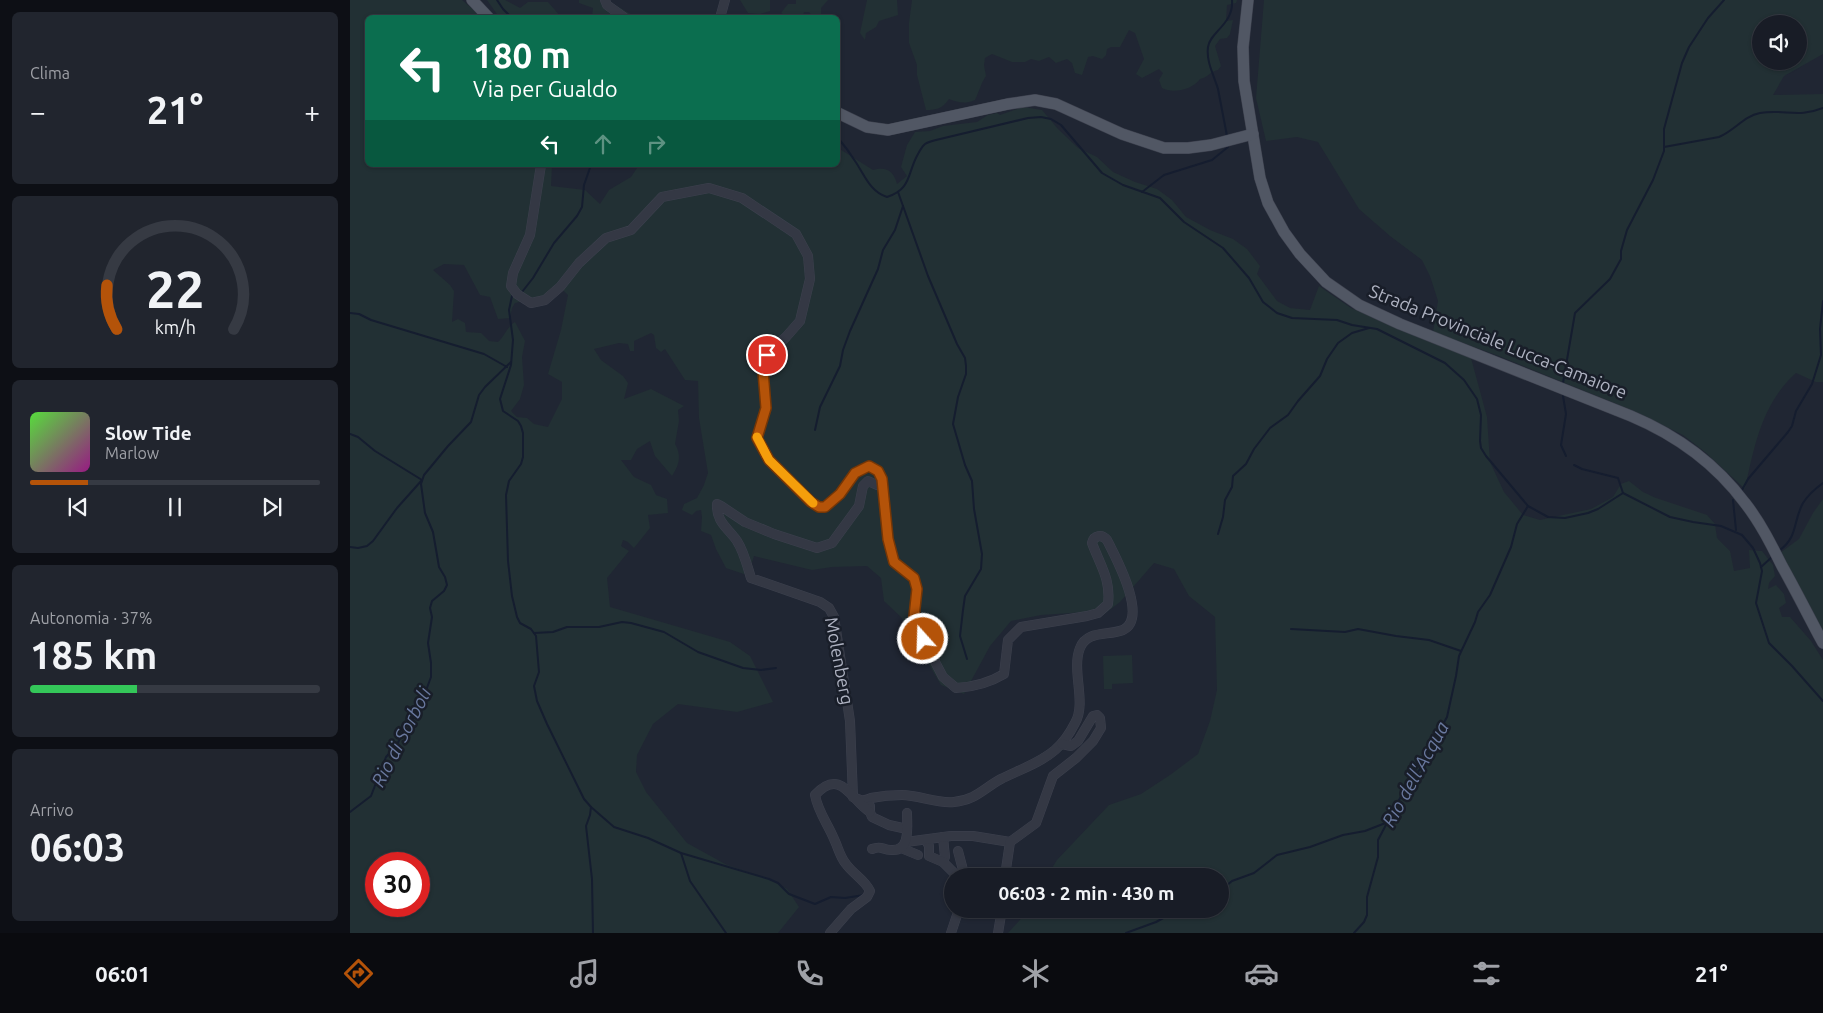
<!DOCTYPE html>
<html lang="it">
<head>
<meta charset="utf-8">
<style>
  :root { --surface:#181c26; --page:#21252e; --text:#f1f3f6; --muted:#9fa1a7; --line:#363a43; --accent:#b45309 }
  body { margin:0; font-family:Ubuntu,sans-serif; background:var(--page); color:var(--text); height:100vh; display:flex; flex-direction:column; font-size:19px; white-space:nowrap }
  * { box-sizing:border-box; margin:0 }
  p { font-size:16px; color:var(--muted) }
  .icon { flex:none; width:28px; height:28px; fill:none; stroke:currentColor; stroke-width:2; stroke-linecap:round; stroke-linejoin:round }
  .map { position:relative; flex:1; overflow:hidden }
  .side { display:flex; flex-direction:column; gap:12px; padding:12px; background:#0d0f15; width:350px }
  .side>* { flex:none }
  .banner { position:absolute; left:15px; top:15px; width:475px; height:152px; border-radius:8px; box-shadow:0 1px 4px #0004,0 0 0 1px var(--line); background:#0b6e4f; color:#fff; overflow:hidden }
  .buttons { position:absolute; left:1402px; top:15px; display:grid; gap:10px }
  .buttons a { display:grid; place-items:center; width:55px; height:55px; border-radius:50%; background:var(--surface); box-shadow:0 1px 4px #0004,0 0 0 1px var(--line); font-size:25px }
  .speed { position:absolute; left:15px; top:852px; display:flex; gap:10px; font-size:25px; font-weight:700; text-align:center }
  .speed>* { display:grid; place-content:center; width:65px; height:65px; border-radius:50%; background:var(--surface); box-shadow:0 1px 4px #0004,0 0 0 1px var(--line); line-height:1 }
  .speed .limit { border:8px solid #d22; background:#fff; color:#111 }
  .pin { position:absolute; display:grid; place-items:center; width:42px; height:42px; color:#fff; margin:-21px; border:2px solid #fff; border-radius:50%; box-shadow:0 1px 5px #0007 }
  .me { position:absolute; width:55px; margin:-28px; rotate:340deg; stroke-linejoin:round; filter:drop-shadow(0 0 4px #0008) }
  .turn { display:flex; align-items:center; gap:18px; height:105px; padding:0 25px; font-size:22px }
  .turn .icon { width:65px; height:65px; stroke-width:2.5 }
  .turn b { display:block; font-size:35px; line-height:42px }
  .lanes { display:flex; align-items:center; height:48px; padding:0 25px; background:#0003; justify-content:center; gap:25px; direction:ltr }
  .lanes .off { opacity:.35 }
  .big { font-size:38px; font-weight:700; line-height:1.1 }
  .side .tile { flex:1; display:flex; flex-direction:column; justify-content:center; gap:8px; min-width:0; padding:0 18px; border-radius:8px; background:var(--page) }
  .side .dial { align-items:center; gap:0 }
  .dial svg { height:130px; overflow:visible; fill:none; stroke:var(--line); stroke-width:7; stroke-linecap:round; text-anchor:middle }
  .dial text { fill:var(--text); stroke:none }
  .song { display:flex; align-items:center; gap:15px }
  .cover { width:60px; height:60px; border-radius:8px; background:linear-gradient(135deg,hsl(110 70% 55%),hsl(310 70% 35%)) }
  .played { height:5px; border-radius:2px; background:linear-gradient(90deg,var(--accent) 20%,var(--line) 20%) }
  .keys { display:flex; justify-content:space-around; direction:ltr }
  .heat { display:flex; justify-content:space-between; align-items:center; font-size:28px; direction:ltr }
  .charge { height:8px; border-radius:4px; background:linear-gradient(90deg,#34c759 37%,var(--line) 0) }
  .trip { position:absolute; left:594px; top:868px; width:285px; height:50px; border-radius:25px; background:var(--surface); box-shadow:0 1px 4px #0004,0 0 0 1px var(--line); font-weight:700; line-height:50px; text-align:center }
  .tab-bar { display:flex; height:80px; justify-content:space-around; align-items:center; background:#0a0b0f; color:var(--muted) }
  .tab-bar .icon { width:35px; height:35px }
  .tab-bar .active { color:var(--accent) }
  .tab-bar b { font-size:22px; color:var(--text) }
  main { display:flex; flex:1; min-height:0 }
  .map>svg:first-child { display:block }
  .green { fill:#223034; fill-rule:evenodd }
  .lines { fill:none; stroke-linecap:round; stroke-linejoin:round }
  .stream { stroke:#151d2f; stroke-width:2 }
  .minor-casing { stroke:#3d414e; stroke-width:10 }
  .major-casing { stroke:#3d414e; stroke-width:12 }
  .minor { stroke:#343844; stroke-width:9 }
  .major { stroke:#515764; stroke-width:11 }
  .route-casing { stroke:#753606; stroke-width:12 }
  .route { stroke:#b45309; stroke-width:9 }
  .slow { stroke:#f59e0b; stroke-width:9 }
  .labels { text-anchor:middle; stroke-width:5; stroke-linejoin:round; paint-order:stroke }
  .street-label { font-size:18px; fill:#aeb2c1; stroke:#191e29 }
  .water-label { font-size:19px; font-style:italic; fill:#69789e; stroke:#191e29 }
</style>
</head>
<body>
<main>
<section class="side">
<div class="tile"><p>Clima</p>
<div class="heat"><a>−</a><b class="big">21°</b><a>+</a></div>
</div>
<div class="tile dial"><svg viewBox="0 0 100 80">
<path d="M14 69A42 42 0 1 1 86 69"/>
<path d="M14 69A42 42 0 0 1 8 42" stroke="#b45309"/>
<text x="50" y="56" font-size="32" font-weight="700">22</text>
<text x="50" y="72" font-size="11">km/h</text>
</svg></div>
<div class="tile">
<div class="song"><i class="cover"></i><div><b>Slow Tide</b><p>Marlow</p></div></div>
<div class="played"></div>
<div class="keys"><svg class="icon" aria-label="previous" viewBox="0 0 24 24"><path d="M18 5L8 12l10 7zM5 5v14"/></svg><svg class="icon" aria-label="pause" viewBox="0 0 24 24"><path d="M8 5v14M16 5v14"/></svg><svg class="icon" aria-label="next" viewBox="0 0 24 24"><path d="M6 5l10 7-10 7zM19 5v14"/></svg></div>
</div>
<div class="tile"><p>Autonomia · 37%</p><b class="big">185 km</b><div class="charge"></div></div>
<div class="tile"><p>Arrivo</p><b class="big">06:03</b></div>
</section>
<div class="map">
<svg width="1473" height="933" viewBox="0 0 1473 933">
  <rect width="100%" height="100%" fill="#202633"/>
  <g class="green">
    <path d="M0 0H112L132 17 18 18V165H189L178 235 159 286 173 301 165 303 162 308 160 318 148 319 140 297 130 295 114 265 94 264 83 270 100 285 104 291 102 322 108 319 115 323 116 332 131 333 139 341 148 342C155 336 156 328 165 322L175 341 172 357 174 385 170 399 161 411 167 417 177 418 184 424 198 427 212 399V382L198 374 211 330 218 295 211 288 231 264 257 240 282 232 313 199 358 191 391 200 445 236 456 257 458 279 448 320 415 354 414 408 405 438 468 509 507 475 519 468 529 479 526 482 517 479 507 505 480 541 467 546 425 532 366 504 392 558 397 575 376 568 366 549 361 535 351 531 352 517 351 510 346 511 342 515 332 510 334 504 347 498 354 485 358 473 349 418 348 381 335 380 315 349 311 352 306 348 304 335 301 333 284 341V351H280L278 344 269 343 244 349 251 360 273 376 278 383 274 399 301 389 334 406 328 410 329 421 325 444C332 456 329 465 322 476L305 456 300 441 287 449 281 460H271L284 477 301 485 306 495 317 499 318 513 298 515 300 528 284 548 278 542 273 540 271 546 279 551 257 578 260 607 380 642 400 656 423 702 387 712 328 704 303 724 287 755 286 772 296 792 337 843 377 865 419 879 437 889 449 907 428 933H0ZM26 864H69V906H26Z"/>
    <path d="M137 0H155L170 8 178 2H198L211 17H149Z"/>
    <path d="M229 0H259L260 2 286 17H242L243 8 229 3Z"/>
    <path d="M390 0H420V11L410 14 398 13Z"/>
    <path d="M446 0H478L471 8V17H463L459 12H454L452 18 438 17 431 13 438 4H446Z"/>
    <path d="M517 0H547L548 15 529 21 526 27 516 33 515 40 510 33Z"/>
    <path d="M562 0H887L886 3 877 5 876 21 883 20 880 34 877 38 870 39 865 46 871 66 868 70C860 71 858 78 850 79 842 90 823 94 812 88L809 80 813 73 809 69 792 78 786 74 794 59 785 33 779 30 770 47H761L757 49 756 55 752 59 743 56 738 57 732 75 725 73 722 63 717 59 706 63 699 57 689 61 681 59 675 62H662L642 54 635 58 634 65 636 76C631 83 629 92 625 100 615 104 609 103 599 99 593 108 587 110 576 110L567 75V65L559 43V23Z"/>
    <path d="M914 0H1473V54L1434 76 1423 95 1473 94V382H1466L1446 373C1412 403 1404 447 1395 489L1355 452 1333 435 1284 411 1149 356 1083 332 1088 301 1080 276 1072 260 1040 236 1009 209 968 142 947 137 916 141 906 98ZM1411 24H1449V61H1411Z"/>
    <path d="M673 107 692 110 708 129 728 148 747 157 763 172 785 182 807 189 822 200 836 217 860 230 883 239 897 249 910 266 907 274 927 301 940 308 960 310 969 286 1001 308 1121 358 1137 417 1140 462 1154 492 1173 515 1190 520 1241 509 1263 497 1271 484 1279 481 1293 492 1306 498 1357 515 1365 524 1367 538 1380 551 1384 571 1400 568 1399 550 1412 551 1423 565 1425 576 1419 583 1418 589 1426 585 1434 594 1436 603 1429 608 1432 617H1440L1461 641 1473 660V933H658L680 909H870V876H697L707 860 759 805 791 794 820 775 848 754 860 721 867 690 865 617 839 596 824 569 804 563 770 602 753 615 736 612 691 615 661 621 640 646 614 694 591 685 551 617 534 601 531 578 517 566 482 567 462 570 404 556 401 565 373 520 370 511 467 550 483 544 510 506 514 486 534 479 519 462 474 504 463 499 422 459 410 438 416 371 419 357 438 340 463 279 449 232 359 185 310 194 279 227 255 236 194 297C178 301 175 296 164 285L194 165H202L201 186 235 190 250 204 259 190 281 177 289 165H488V148L523 170C537 166 544 172 547 184L557 176 551 167 557 145 565 132 580 131 593 126 627 122 638 115 647 113 650 115Z"/>
    <path d="M1473 499V632L1430 553 1449 539 1463 513Z"/>
    <path d="M782 655 783 683 762 684V689H754L753 656Z"/>
  </g>
  <g class="lines">
    <g class="stream">
      <path d="M147 0 153 9 160 16 166 15 176 18"/>
      <path d="M877 136C874 120 871 105 868 89 864 75 856 62 858 47 860 32 884 24 882 0"/>
      <path d="M488 138C494 145 500 153 505 161 514 174 520 192 537 197 562 189 557 173 568 154 570 151 571 147 575 144 578 142 582 141 586 140L678 118 691 117 701 119 711 125 752 173 773 185 810 198 834 222 873 248 899 278 913 302 927 313 942 318 987 320 1002 325 1027 329 1095 363 1114 380 1127 399 1131 415 1130 441 1131 448 1136 456 1178 506 1198 517 1215 518 1238 513 1248 509 1273 493"/>
      <path d="M1314 147 1369 137C1384 131 1394 116 1410 113 1434 109 1449 118 1473 108"/>
      <path d="M548 192 578 276 607 344 615 358 616 366V374L608 397 603 424 615 465 622 481 624 509 632 554 631 569 615 596 613 610 610 636 617 659"/>
      <path d="M792 192 814 175 862 160 878 147"/>
      <path d="M169 292H172L183 278 204 243 227 216 232 207 234 185 241 165"/>
      <path d="M162 296 159 310 163 340 161 365 150 399 153 411 168 421 171 426 173 433V457L171 464 159 481 156 495 158 561 162 596 167 617 170 623 181 629 186 636 189 672 184 686 187 701 197 724 234 799 241 807 264 827 298 838 331 853 419 879 428 883 439 894 465 904 481 897 495 898 514 895"/>
      <path d="M0 313 9 314 21 320 134 354 157 367"/>
      <path d="M1213 383 1225 313 1260 279 1271 259V251L1277 230 1303 180 1314 151V129L1332 63 1339 47 1358 18 1374 0"/>
      <path d="M1213 396 1216 414 1211 445 1216 456"/>
      <path d="M465 430 470 407 490 366 493 350 500 331 528 269 533 250 545 230 553 206"/>
      <path d="M0 434 8 437 25 451 72 480"/>
      <path d="M1224 465 1232 469 1268 478 1273 493"/>
      <path d="M1392 490 1398 479 1438 432 1442 426 1446 411 1462 384 1471 355 1470 329 1473 301"/>
      <path d="M1273 493 1320 517 1343 522 1371 526 1392 535 1403 548 1410 563 1412 571 1406 603 1419 643 1442 666 1473 701"/>
      <path d="M1383 500 1386 530"/>
      <path d="M868 534 873 517 875 500 882 487 883 476 896 464 904 449 920 428 938 415 948 401 970 376 977 359 988 343 1002 333 1019 328"/>
      <path d="M0 547 8 548 17 546 23 541 47 508 72 480"/>
      <path d="M1430 550C1448 537 1443 521 1453 503 1458 495 1466 488 1473 483"/>
      <path d="M1411 567 1422 557"/>
      <path d="M941 629 995 632 1008 629 1046 636 1079 640 1111 651"/>
      <path d="M184 633 203 632 217 627H249L272 622 281 623 314 632 348 652 393 668 411 670 426 668"/>
      <path d="M241 807 240 815 236 826 242 879 243 933"/>
      <path d="M0 812 21 796 36 757 47 745 54 729 68 712 81 677V663L78 643 82 617 80 608 82 601 94 591 97 585 95 577 89 567 83 532 75 513 71 484 74 475 98 446 121 422 129 395 135 387 161 362"/>
      <path d="M331 853 340 881 376 933"/>
      <path d="M870 891 882 881 904 873 927 855 960 847 993 835 1015 831 1038 822"/>
      <path d="M776 933 806 922 830 909"/>
      <path d="M1004 933 1014 922 1017 915V897L1028 857V840L1057 785 1075 763 1080 748 1097 717 1106 676 1109 656 1125 622 1128 612 1140 595 1161 547 1167 524 1178 506"/>
    </g>
    <g class="minor-casing">
      <g id="minor">
        <path d="M255 0 257 5 275 18"/>
        <path d="M370 18 375 0"/>
        <path d="M191 165 180 235 163 273 161 286 167 294 181 303 195 300 210 287 229 263 256 238 281 230 312 197 359 188 392 198 446 234 458 256 460 279 450 321 436 337 417 355 413 371 416 408 407 438 419 460 461 502 469 507H475L490 494 505 473 519 466 528 471 532 479 538 539 544 562 564 578 567 589 564 617 573 639 593 677 606 688C624 687 639 683 654 674L658 640 671 627 737 616 748 613 758 604C761 579 750 565 742 543 744 535 752 534 757 540 765 556 799 618 773 630 758 636 737 630 730 648 721 670 737 703 725 723 720 733 713 743 705 750 690 763 669 770 651 779 634 788 626 800 604 802 587 804 569 795 552 795 542 795 531 796 521 798 519 799 517 800 514 800 511 801 506 798 503 797L500 721 484 617 479 608 470 602 401 578C397 565 394 552 387 541 378 528 366 522 367 504L371 506 395 522 424 534 467 548 482 543 509 506 513 486 518 481 527 485 532 479"/>
        <path d="M520 806V812L522 817 539 825 557 829"/>
        <path d="M593 837 595 857 593 862"/>
        <path d="M576 840 579 846V856L593 862 607 876"/>
        <path d="M556 842 601 836H623L660 842"/>
        <path d="M551 848 568 855"/>
        <path d="M522 849C532 845 532 850 541 850 561 852 557 826 557 813"/>
        <path d="M608 851 613 870 617 876"/>
        <path d="M655 876 660 842 686 823 703 776 726 758 743 741 751 728 750 718 747 715 743 716 728 741 721 746 712 744"/>
        <path d="M480 933 501 909 517 897 520 891C515 880 503 874 496 864 490 857 488 847 484 839 478 824 468 812 465 795 491 767 501 800 520 812"/>
        <path d="M601 933 609 909"/>
        <path d="M648 933 652 909"/>
      </g>
    </g>
    <g class="major-casing">
      <g id="major">
        <path d="M122 0 139 18"/>
        <path d="M898 0 893 47 894 81 910 178 918 203 934 232 950 254 976 282 1009 305 1050 324 1281 416C1326 435 1366 464 1395 503 1410 522 1421 544 1432 566 1446 591 1459 617 1473 643"/>
        <path d="M488 113 517 127 538 130 658 104 685 100 706 104 772 134 814 148H838L861 145 903 134"/>
      </g>
    </g>
    <use href="#minor" class="minor"/>
    <use href="#major" class="major"/>
  </g>
  <g class="lines">
    <g class="route-casing">
      <path id="route" d="M417 355 413 371 416 408 407 438 419 460 461 502 469 507H475L490 494 505 473 519 466 528 471 532 479 538 539 544 562 564 578 567 589 564 617 573 639"/>
    </g>
    <use href="#route" class="route"/>
    <path class="slow" d="M407 437 419 460 463 503"/>
  </g>
  <g class="labels">
    <g class="street-label">
      <text transform="translate(1148 342) rotate(22)" y="6">Strada Provinciale Lucca-Camaiore</text>
      <text transform="translate(489 661) rotate(79)" y="6">Molenberg</text>
    </g>
    <g class="water-label">
      <text transform="translate(51 737) rotate(-63)" y="7">Rio di Sorboli</text>
      <text transform="translate(1065 774) rotate(-61)" y="7">Rio dell'Acqua</text>
    </g>
  </g>
</svg>
<div class="buttons">
<a><svg class="icon" aria-label="sound" viewBox="0 0 24 24"><path d="M4 9h4l5-4v14l-5-4H4zM17 9q2 3 0 6"/></svg></a>
</div>
<div class="speed"><div class="limit">30</div></div>
<div class="pin" style="left:417px;top:355px;background:#d93025"><svg class="icon" aria-label="arrive" viewBox="0 0 24 24"><path d="M6 21V4h12l-3 4 3 4H6"/></svg></div>
<svg class="me" style="left:573px;top:639px" viewBox="-20 -20 40 40"><circle r="17" fill="#b45309" stroke="#fff" stroke-width="3"/><path d="M0-11L8 9 0 5-8 9z" fill="#fff"/></svg>
<div class="trip">06:03 · 2 min · 430 m</div>
<div class="banner">
<div class="turn"><svg class="icon" aria-label="left" viewBox="0 0 24 24"><path d="M17 20v-9H6M10 6l-5 5 5 5"/></svg><div><b>180 m</b>Via per Gualdo</div></div>
<div class="lanes"><svg class="icon" aria-label="left" viewBox="0 0 24 24"><path d="M17 20v-9H6M10 6l-5 5 5 5"/></svg><svg class="icon off" aria-label="ahead" viewBox="0 0 24 24"><path d="M12 20V5M6 11l6-6 6 6"/></svg><svg class="icon off" aria-label="right" viewBox="0 0 24 24"><path d="M7 20v-9h11M14 6l5 5-5 5"/></svg></div>
</div>
</div>
</main>
<nav class="tab-bar">
<b>06:01</b>
<svg class="icon active" aria-label="directions" viewBox="0 0 24 24"><path d="M12 3l9 9-9 9-9-9zM9 14v-3h6M13 9l2 2-2 2"/></svg>
<svg class="icon" aria-label="music" viewBox="0 0 24 24"><path d="M9 18V5l10-2v13"/><circle cx="6" cy="18" r="3"/><circle cx="16" cy="16" r="3"/></svg>
<svg class="icon" aria-label="phone" viewBox="0 0 24 24"><path d="M5 4h4l2 5-3 2q2 4 5 5l2-3 5 2v4C11 20 4 13 5 4z"/></svg>
<svg class="icon" aria-label="climate" viewBox="0 0 24 24"><path d="M12 3v18M4 7l16 10M4 17L20 7"/></svg>
<svg class="icon" aria-label="car" viewBox="0 0 24 24"><path d="M5 17H2v-5l4-1 3-4h7l3 4 3 1v5h-3M9 17h6M6 11h13"/><circle cx="7" cy="17" r="2"/><circle cx="17" cy="17" r="2"/></svg>
<svg class="icon" aria-label="filters" viewBox="0 0 24 24"><path d="M4 7h16M4 17h16"/><circle cx="9" cy="7" r="2"/><circle cx="15" cy="17" r="2"/></svg>
<b>21°</b>
</nav>
</body>
</html>
